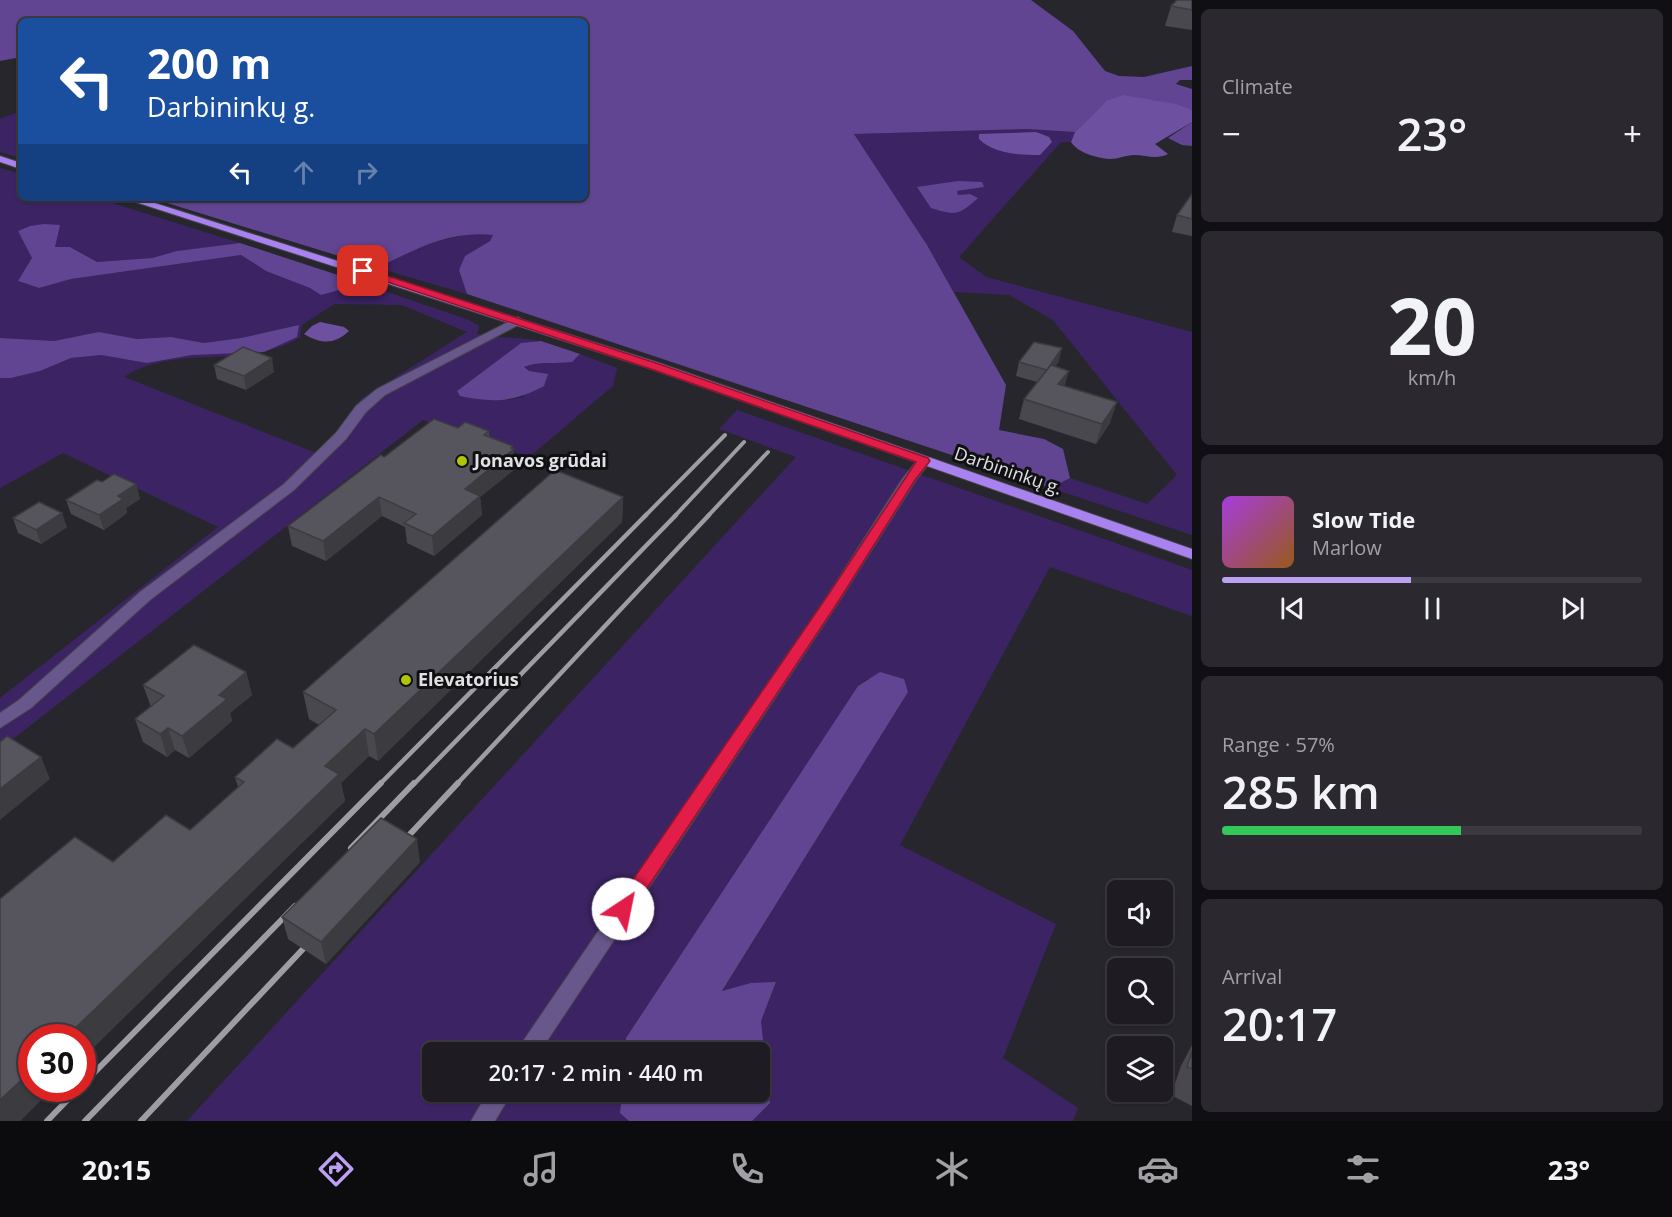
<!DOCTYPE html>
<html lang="en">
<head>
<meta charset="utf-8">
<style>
  :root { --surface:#1e1c22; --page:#2b292f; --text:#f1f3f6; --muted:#a1a1a5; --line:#3c3a40; --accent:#bca0f2 }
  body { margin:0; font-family:"Open Sans",sans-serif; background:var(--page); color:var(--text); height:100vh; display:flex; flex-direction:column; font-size:22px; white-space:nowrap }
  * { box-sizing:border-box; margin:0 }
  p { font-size:20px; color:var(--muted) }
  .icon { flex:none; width:33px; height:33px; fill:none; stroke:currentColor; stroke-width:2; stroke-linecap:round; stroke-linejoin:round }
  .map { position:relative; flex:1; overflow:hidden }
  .sheet { display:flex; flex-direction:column; gap:9px; padding:9px; background:#100f13; width:480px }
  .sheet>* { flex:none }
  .guide { position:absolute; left:18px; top:18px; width:570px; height:183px; border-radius:9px; box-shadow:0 2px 4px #0004,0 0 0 2px var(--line); background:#1a4fa0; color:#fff; overflow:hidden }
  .buttons { position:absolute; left:1107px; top:880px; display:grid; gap:12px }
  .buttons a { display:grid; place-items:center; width:66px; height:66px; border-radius:9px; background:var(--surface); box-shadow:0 2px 4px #0004,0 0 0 2px var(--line); font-size:30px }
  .speed { position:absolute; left:18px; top:1024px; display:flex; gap:12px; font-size:30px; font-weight:700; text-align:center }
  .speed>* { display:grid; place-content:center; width:78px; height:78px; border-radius:50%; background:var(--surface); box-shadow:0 2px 4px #0004,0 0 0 2px var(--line); line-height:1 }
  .speed .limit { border:9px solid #d22; background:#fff; color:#111 }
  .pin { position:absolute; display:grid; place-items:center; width:51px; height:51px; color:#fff; margin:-26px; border-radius:12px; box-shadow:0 3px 9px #0006 }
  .me { position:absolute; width:66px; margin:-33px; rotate:34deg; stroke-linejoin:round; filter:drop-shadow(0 0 4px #0008) }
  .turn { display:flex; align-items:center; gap:21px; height:126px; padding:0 30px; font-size:27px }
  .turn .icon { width:78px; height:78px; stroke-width:2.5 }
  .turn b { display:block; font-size:42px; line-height:51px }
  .lanes { display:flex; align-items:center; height:57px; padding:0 30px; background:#0003; justify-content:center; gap:30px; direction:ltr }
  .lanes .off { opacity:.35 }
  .big { font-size:45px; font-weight:600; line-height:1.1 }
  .sheet .widget { flex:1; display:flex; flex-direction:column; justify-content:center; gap:9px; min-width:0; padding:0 21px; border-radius:9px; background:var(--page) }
  .sheet .dial { align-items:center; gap:0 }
  .dial b { font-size:78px; line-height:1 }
  .song { display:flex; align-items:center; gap:18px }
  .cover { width:72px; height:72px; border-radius:9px; background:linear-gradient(135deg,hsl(280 70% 55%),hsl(30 70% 35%)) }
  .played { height:6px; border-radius:3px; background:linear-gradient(90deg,var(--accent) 45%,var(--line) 45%) }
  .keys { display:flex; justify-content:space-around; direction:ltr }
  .heat { display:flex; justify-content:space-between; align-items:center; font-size:33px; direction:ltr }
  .charge { height:9px; border-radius:4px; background:linear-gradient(90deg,#34c759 57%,var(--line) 0) }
  .trip { position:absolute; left:422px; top:1042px; width:348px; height:60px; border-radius:9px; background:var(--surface); box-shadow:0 2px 4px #0004,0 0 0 2px var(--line); font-weight:600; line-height:60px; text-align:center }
  .tab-bar { display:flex; height:96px; justify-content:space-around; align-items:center; background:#0c0b0e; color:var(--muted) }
  .tab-bar .icon { width:42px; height:42px }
  .tab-bar .on { color:var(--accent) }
  .tab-bar b { font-size:27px; color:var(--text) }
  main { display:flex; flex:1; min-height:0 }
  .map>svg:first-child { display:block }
  .green { fill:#3c2464; fill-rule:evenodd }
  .forest { fill:#614593 }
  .water { fill:#6d51a0 }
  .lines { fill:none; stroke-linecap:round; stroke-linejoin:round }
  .minor-casing { stroke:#46444a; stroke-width:2 }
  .primary-casing { stroke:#46444a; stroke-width:2 }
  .minor { fill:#67578b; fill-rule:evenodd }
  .primary { fill:#a883ef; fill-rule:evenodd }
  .rail-far2 { stroke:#9e9da3; stroke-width:4 }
  .rail-far1 { stroke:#9e9da3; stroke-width:4.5 }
  .rail { stroke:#9e9da3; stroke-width:6 }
  .wall { fill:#4a484f }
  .shaded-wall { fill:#3c3b40 }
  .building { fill:#56545c; stroke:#3c3b40; stroke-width:1.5 }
  .route { fill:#e11d48; stroke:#92132f; stroke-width:1.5 }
  .poi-dot { fill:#afc507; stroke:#101013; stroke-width:2 }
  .labels { text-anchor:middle; stroke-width:6; stroke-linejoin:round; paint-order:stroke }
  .poi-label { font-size:18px; font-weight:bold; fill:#e1e0e5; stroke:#101013; text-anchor:start }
  .street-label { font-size:18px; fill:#e1e0e5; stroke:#101013 }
</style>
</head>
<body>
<main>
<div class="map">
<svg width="1192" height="1121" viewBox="0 0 1192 1121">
  <rect width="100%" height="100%" fill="#28262d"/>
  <g class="green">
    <path d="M21 111V158L0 152V119Z"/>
    <path d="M1027 129 1075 132 1071 142H1061L959 257 986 277 1192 332V535L1051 488 1070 478 1147 504 1177 475 1053 320 1009 295 954 292 927 245 854 134ZM958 181 984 187 957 191 958 195 970 194 931 208Z"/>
    <path d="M0 168 21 174V198H96L240 243 177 251 152 258 97 262 70 247H54L59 225 30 226 18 231 32 258 19 282 39 288 71 279 241 255 266 271 310 288 321 295 349 285 347 278 469 320 479 326 477 334C499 338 520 337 541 341L521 343 457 391 460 396 507 400 523 397 547 374 529 371 523 368C537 361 556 364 572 362L580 354 617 368 613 386 529 457 423 420 0 749V698L218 527 63 453 0 488V378H11L40 371 71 358 101 355 147 363 192 355 299 325 241 338 204 343 171 337 137 339 99 332 54 341 0 338ZM334 304 402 305 467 332 361 399 319 454 124 377C179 342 247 371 300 337L302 325Z"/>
    <path d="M473 233 494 235 490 241 465 256 459 270 467 294 378 268 423 245Z"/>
    <path d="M737 410 1192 570V616L1050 567 900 845 1056 924 1003 1058 1078 1108 1073 1121H752L770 1103 761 1021 776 983H751L722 992 908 692 867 679 858 686 626 1038 625 1053H432V1092H622L620 1113 629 1121H187L796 457 719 429Z"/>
  </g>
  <g class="forest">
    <path d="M0 0H1031L1073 31 1105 71 1119 76 1144 77 1192 66V80H1180L1176 84 1192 89V110L1153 100 1106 101 1075 132 1027 129 854 134 927 245 1006 385 999 430 1044 439 1063 449 1070 478 1051 488 467 294 459 270 465 256 490 241 493 235C450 230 415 249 378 268L151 198H585V21H21V57L0 61Z"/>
    <path d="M1192 122V146L1182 145 1168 138Z"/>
    <path d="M958 181 982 182 984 187 957 191 958 195 970 194 978 198C959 215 956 216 931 208L917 187Z"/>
    <path d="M44 224 60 225 55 247H70L97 262 152 258 177 251 240 243 347 278 349 284 339 290 321 295 310 288 266 271 241 255 71 279 39 288 18 281 32 258 18 231 30 226Z"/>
    <path d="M299 325 297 337 264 352 192 355 147 363 101 355 71 358 40 371 11 378H0V338L54 341 99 332 137 339 171 337 204 343 241 338Z"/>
    <path d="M541 341 580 354 572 362C557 364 538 361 524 367L529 371 548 374 544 386C514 402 493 403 460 396L457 391 521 343Z"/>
    <path d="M880 672 904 679 908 692 722 991 751 983 776 982 761 1021 770 1103 752 1121H629L620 1113 622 1092H759V1053H625L626 1038 858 686Z"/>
  </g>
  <g class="water">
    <path d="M1123 95 1176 104 1192 110V122L1155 144 1168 154C1156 160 1147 155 1134 155 1126 155 1118 159 1110 159 1097 158 1078 153 1071 142L1075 132 1106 101Z"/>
    <path d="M1036 132 1049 137 1052 142 1040 155C1019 155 994 154 979 139V134Z"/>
    <path d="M320 322 344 327 349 331C334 345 321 344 304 334L312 326Z"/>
  </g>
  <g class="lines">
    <g class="minor-casing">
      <g id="minor">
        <path d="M518 317 524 321 522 323 385 395 366 412 346 439 294 490 150 600 31 708 0 728V713L19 700 140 592 284 484 336 433 356 406 377 389Z"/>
        <path d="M924 457 931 461 916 480 838 603 539 1053H515L828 595 903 478 919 458Z"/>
        <path d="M488 1092H512L495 1121H471Z"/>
      </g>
    </g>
    <g class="primary-casing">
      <g id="primary">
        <path d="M0 156 21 163V169L0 162Z"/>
        <path d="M123 198H139L659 363 1192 549V559L651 369Z"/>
      </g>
    </g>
    <use href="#minor" class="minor"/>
    <use href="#primary" class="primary"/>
    <g class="rail-far2">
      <path d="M644 517 725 435"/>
      <path d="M674 517 744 442"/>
      <path d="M707 517 768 452"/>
    </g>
    <g class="rail-far1">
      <path d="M379 785 646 515"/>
      <path d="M413 785 676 515"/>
      <path d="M456 785 709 515"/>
    </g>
    <g class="rail">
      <path d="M351 848 414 783"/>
      <path d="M397 848 458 783"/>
      <path d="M82 1085 381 783"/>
      <path d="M47 1121 78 1089"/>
      <path d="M85 1121 295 906"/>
      <path d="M141 1121 303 949"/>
    </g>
  </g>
  <g class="wall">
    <path d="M1192 0V30L1165 26 1171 6Z"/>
    <path d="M1192 194V236L1172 232 1177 215Z"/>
    <path d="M1059 361 1055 366 1069 371 1064 386 1110 423 1096 444 1019 419 1024 399 1037 382 1016 376 1019 362Z"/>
    <path d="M214 365 274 372 246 390 217 379Z"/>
    <path d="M458 428 489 431V436L513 446 515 469 480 497 482 515 434 556 407 543 405 527 382 516 326 561 292 546 288 526 384 457Z"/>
    <path d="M136 484 140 499 126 508 127 513 104 530 71 514 66 500Z"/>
    <path d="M623 497 622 522 378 761 369 756 341 783 345 801 32 1089H52L20 1121 113 862 190 830 238 787 235 777 293 748 319 725 309 719 303 692Z"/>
    <path d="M13 518 67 527 41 544 18 533Z"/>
    <path d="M246 672 252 695 230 713 232 721 189 758 175 750 167 757 143 742 135 719 151 707 143 685Z"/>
    <path d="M420 862 326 964 288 939 282 917Z"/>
    <path d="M1192 1045V1106L1171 1095 1181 1066Z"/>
  </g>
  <g class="shaded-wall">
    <path d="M1062 348 1059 361 1044 384 1048 370Z"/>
    <path d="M272 358 274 372 246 390 244 376Z"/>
    <path d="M1069 371 1063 391 1058 384Z"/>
    <path d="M1117 402 1110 423 1096 444 1102 424Z"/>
    <path d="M513 446 515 469 480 497 482 515 434 556 432 536 465 489Z"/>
    <path d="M136 484 140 499 126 508 127 513 104 530 99 515 118 496Z"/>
    <path d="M379 497 382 516 326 561 323 541Z"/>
    <path d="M623 497 622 522 378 761 374 734Z"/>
    <path d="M62 513 67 527 41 544 36 530Z"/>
    <path d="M246 672 252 695 230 713 232 721 189 758 182 736 219 695Z"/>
    <path d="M168 728 175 750 167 757 160 734Z"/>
    <path d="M365 729 369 756 341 783 345 801 82 1059V1038H65L325 766Z"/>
    <path d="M41 757 50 779 0 820V789Z"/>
    <path d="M417 839 420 862 326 964 321 942Z"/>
    <path d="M32 1070V1089H52L20 1121H0V1100Z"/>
  </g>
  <g class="building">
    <path d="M1177 0H1192V10L1171 6Z"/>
    <path d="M1192 194V219L1177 215Z"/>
    <path d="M1034 342 1062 348 1047 370 1019 362Z"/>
    <path d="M243 347 272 358 244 376 214 365Z"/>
    <path d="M1051 365 1069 371 1058 384 1117 402 1102 424 1024 399Z"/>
    <path d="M434 419 458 428 465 422 489 431 484 435 513 446 511 448 514 449 465 489 480 496 432 536 404 523 416 514 379 497 323 541 288 526 381 455 384 457Z"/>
    <path d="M555 470 623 497 374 734 365 729 325 766 339 774 65 1038H32V1070L0 1100V899L75 837 113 862 166 815 190 830 244 782 235 777 277 739 293 748 336 710 303 692Z"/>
    <path d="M114 474 136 484 118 496 123 499 99 515 66 500 97 480 102 482Z"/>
    <path d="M39 502 62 513 36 530 13 518Z"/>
    <path d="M194 645 246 672 219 695 227 699 182 736 168 728 160 734 135 719 164 696 143 685Z"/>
    <path d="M7 736 41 757 0 789V742Z"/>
    <path d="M381 818 417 839 321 942 282 917Z"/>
    <path d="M1192 1051V1069L1187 1067Z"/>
  </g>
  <path class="route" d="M363 268 659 364 928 458 930 461 915 480 838 602 630 914 623 916 617 914 614 909 617 903 828 595 916 462 651 369 360 273V269Z"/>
  <g class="poi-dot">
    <circle cx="462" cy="461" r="6"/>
    <circle cx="406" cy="680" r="6"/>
  </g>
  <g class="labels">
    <g class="poi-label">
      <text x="474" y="467">Jonavos grūdai</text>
      <text x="418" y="686">Elevatorius</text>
    </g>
    <g class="street-label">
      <text transform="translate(1008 471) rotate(19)" y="6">Darbininkų g.</text>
    </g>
  </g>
</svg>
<div class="buttons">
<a><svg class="icon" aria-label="sound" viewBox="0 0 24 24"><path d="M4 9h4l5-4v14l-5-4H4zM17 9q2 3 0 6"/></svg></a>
<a><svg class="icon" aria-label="search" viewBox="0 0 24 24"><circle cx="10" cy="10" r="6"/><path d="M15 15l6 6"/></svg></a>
<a><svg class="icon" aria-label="layers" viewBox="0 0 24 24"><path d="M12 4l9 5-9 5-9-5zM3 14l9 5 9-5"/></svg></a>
</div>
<div class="speed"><div class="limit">30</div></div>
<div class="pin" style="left:363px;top:271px;background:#d93025"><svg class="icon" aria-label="arrive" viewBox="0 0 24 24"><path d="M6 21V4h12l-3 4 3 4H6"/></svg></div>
<svg class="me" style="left:623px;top:909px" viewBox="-20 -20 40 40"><circle r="19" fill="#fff"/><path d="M0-13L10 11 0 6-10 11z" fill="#e11d48"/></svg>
<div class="trip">20:17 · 2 min · 440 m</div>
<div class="guide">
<div class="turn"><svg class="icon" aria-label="left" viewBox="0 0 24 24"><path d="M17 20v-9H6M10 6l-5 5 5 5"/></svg><div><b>200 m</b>Darbininkų g.</div></div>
<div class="lanes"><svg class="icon" aria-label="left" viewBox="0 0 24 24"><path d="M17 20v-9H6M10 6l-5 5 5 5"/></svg><svg class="icon off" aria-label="ahead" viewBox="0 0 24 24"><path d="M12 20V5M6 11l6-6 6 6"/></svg><svg class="icon off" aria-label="right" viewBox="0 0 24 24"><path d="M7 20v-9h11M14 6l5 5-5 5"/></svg></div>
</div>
</div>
<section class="sheet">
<div class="widget"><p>Climate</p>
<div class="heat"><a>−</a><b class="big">23°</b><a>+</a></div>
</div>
<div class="widget dial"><b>20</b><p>km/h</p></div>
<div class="widget">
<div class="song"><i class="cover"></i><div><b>Slow Tide</b><p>Marlow</p></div></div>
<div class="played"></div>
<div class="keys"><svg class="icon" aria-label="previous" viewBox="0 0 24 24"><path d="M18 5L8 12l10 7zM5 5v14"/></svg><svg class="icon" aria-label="pause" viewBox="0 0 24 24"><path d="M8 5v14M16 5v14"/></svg><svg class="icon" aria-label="next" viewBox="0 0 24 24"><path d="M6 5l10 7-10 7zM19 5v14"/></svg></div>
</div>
<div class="widget"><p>Range · 57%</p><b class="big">285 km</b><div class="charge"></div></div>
<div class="widget"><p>Arrival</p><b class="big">20:17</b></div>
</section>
</main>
<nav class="tab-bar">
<b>20:15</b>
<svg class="icon on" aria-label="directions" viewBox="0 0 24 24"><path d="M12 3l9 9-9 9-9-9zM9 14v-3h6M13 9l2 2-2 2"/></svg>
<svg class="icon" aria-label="music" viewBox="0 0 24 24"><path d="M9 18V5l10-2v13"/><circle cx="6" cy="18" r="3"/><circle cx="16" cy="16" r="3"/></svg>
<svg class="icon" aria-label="phone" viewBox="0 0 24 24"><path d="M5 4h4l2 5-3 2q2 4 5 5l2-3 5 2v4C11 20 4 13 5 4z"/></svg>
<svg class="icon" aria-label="climate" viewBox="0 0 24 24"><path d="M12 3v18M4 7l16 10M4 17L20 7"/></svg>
<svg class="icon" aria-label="car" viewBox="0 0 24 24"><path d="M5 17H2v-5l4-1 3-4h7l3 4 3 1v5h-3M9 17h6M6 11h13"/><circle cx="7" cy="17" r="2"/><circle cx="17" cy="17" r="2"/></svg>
<svg class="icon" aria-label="filters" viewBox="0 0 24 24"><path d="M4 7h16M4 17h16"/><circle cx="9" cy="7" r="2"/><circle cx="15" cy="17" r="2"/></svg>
<b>23°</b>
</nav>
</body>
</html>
